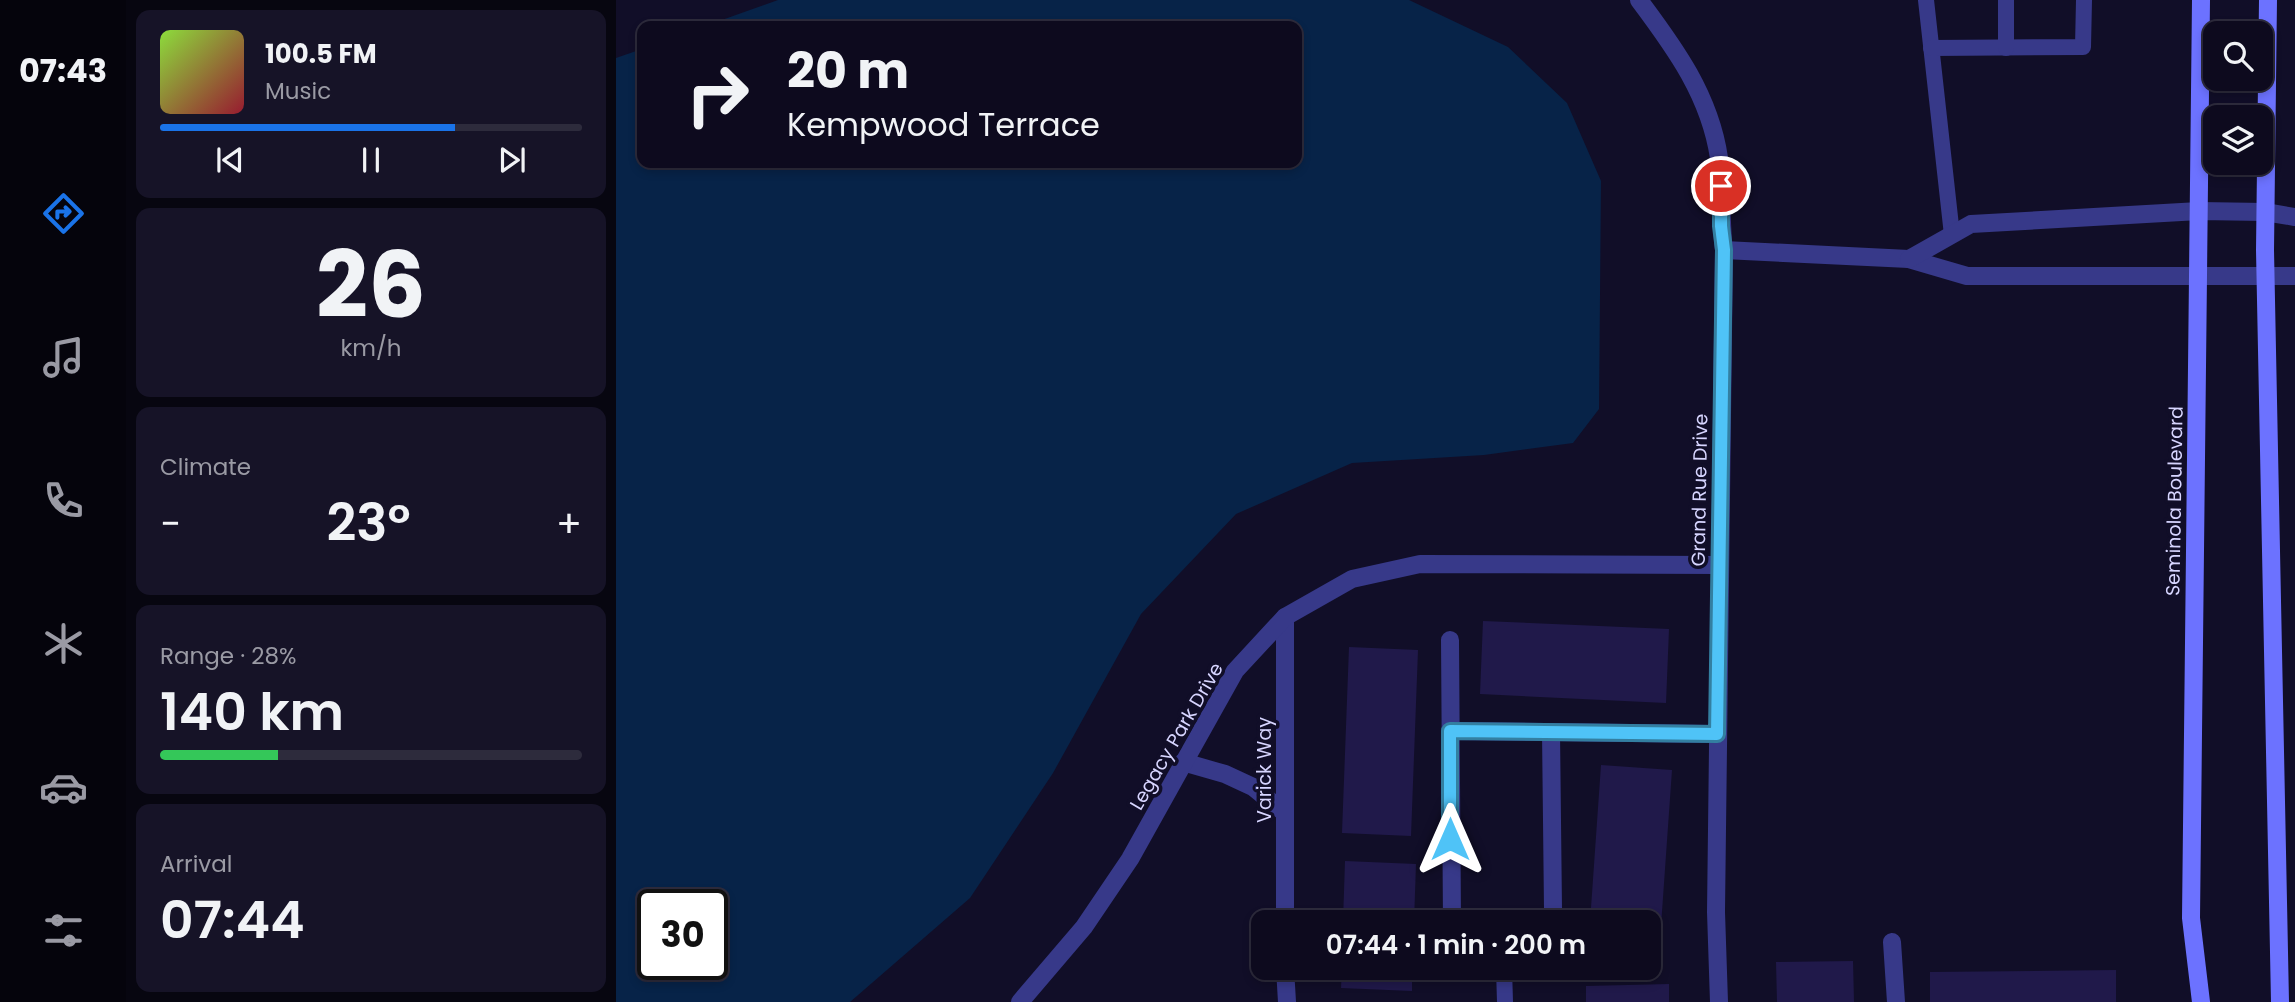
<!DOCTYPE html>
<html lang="en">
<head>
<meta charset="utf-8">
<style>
  :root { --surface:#0d0a1e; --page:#161327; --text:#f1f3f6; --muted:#9a9aa4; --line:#2d2b3c; --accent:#1a73e8 }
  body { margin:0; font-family:Poppins,sans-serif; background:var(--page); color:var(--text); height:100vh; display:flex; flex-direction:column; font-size:26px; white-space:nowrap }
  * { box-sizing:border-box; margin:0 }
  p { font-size:23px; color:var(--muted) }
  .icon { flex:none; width:38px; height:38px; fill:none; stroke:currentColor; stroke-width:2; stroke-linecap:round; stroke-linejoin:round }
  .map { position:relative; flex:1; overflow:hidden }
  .details { display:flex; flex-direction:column; gap:10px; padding:10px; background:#070610; width:490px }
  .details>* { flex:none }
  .hud { position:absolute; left:21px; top:21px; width:665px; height:147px; border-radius:14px; box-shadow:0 4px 10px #0003,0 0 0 2px var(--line); background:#0d0a1e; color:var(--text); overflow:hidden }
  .controls { position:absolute; left:1587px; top:21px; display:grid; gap:14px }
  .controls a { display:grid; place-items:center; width:70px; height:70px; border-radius:14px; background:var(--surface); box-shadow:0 4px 10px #0003,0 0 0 2px var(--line); font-size:35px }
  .speed { position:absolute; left:21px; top:889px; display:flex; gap:14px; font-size:35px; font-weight:700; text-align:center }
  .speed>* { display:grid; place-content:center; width:91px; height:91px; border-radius:50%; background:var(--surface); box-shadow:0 4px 10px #0003,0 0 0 2px var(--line); line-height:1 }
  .speed .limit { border:4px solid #111; border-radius:10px; background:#fff; color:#111 }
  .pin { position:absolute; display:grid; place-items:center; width:60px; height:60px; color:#fff; margin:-30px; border:4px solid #fff; border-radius:50%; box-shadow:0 2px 7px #0007 }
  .me { position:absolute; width:77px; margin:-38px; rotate:0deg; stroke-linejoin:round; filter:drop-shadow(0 0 5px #0008) }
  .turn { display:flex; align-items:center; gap:24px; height:147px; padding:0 35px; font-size:32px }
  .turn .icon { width:91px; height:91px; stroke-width:2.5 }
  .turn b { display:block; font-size:49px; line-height:60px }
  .big { font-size:52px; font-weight:600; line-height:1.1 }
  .details .card { flex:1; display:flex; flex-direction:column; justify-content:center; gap:10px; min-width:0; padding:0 24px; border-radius:14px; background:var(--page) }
  .details .dial { align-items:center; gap:0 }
  .dial b { font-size:91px; line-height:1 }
  .song { display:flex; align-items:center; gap:21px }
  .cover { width:84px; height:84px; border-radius:10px; background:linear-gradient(135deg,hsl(90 70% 55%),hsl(350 70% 35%)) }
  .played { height:7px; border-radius:4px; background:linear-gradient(90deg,var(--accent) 70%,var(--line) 70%) }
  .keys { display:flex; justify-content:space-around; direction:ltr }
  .heat { display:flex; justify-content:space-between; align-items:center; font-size:38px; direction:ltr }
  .charge { height:10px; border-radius:5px; background:linear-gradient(90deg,#34c759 28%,var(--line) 0) }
  .trip { position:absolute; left:635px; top:910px; width:410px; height:70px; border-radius:14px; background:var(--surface); box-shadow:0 4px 10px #0003,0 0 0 2px var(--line); font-weight:600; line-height:70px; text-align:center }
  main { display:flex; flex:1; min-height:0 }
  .tab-bar { display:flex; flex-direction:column; width:126px; justify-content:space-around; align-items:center; background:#05040c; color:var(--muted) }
  .tab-bar .icon { width:49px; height:49px }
  .tab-bar .selected { color:var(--accent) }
  .tab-bar b { font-size:32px; color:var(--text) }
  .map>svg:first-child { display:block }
  .water { fill:#072348; fill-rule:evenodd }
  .building { fill:#20194a }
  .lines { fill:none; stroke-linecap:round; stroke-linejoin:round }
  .service { stroke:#373989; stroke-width:16 }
  .minor { stroke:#373989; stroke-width:18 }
  .secondary { stroke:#6c72ff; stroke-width:18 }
  .route-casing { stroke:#337fa1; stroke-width:18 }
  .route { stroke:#4fc3f7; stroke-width:12 }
  .labels { text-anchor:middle; stroke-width:7; stroke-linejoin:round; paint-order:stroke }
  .street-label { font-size:19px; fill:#d7d5ff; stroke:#110e28 }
</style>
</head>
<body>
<main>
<nav class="tab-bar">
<b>07:43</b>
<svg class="icon selected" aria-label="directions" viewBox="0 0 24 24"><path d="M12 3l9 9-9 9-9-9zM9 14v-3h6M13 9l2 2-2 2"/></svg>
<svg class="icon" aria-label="music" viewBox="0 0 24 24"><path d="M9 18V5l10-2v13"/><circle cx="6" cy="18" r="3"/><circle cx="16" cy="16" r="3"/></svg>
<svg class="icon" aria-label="phone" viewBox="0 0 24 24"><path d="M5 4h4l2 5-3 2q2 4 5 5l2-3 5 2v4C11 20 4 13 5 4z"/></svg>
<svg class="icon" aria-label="climate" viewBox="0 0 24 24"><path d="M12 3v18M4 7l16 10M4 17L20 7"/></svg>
<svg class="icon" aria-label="car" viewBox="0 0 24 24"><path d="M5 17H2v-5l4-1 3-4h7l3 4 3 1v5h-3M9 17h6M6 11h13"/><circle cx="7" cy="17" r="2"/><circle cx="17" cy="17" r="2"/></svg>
<svg class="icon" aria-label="filters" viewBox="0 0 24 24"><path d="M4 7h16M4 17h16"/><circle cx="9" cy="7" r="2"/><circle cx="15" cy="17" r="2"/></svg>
</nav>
<section class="details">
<div class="card">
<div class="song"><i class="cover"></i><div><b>100.5 FM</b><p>Music</p></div></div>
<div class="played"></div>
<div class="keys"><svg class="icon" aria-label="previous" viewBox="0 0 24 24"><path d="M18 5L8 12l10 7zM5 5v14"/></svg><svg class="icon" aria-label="pause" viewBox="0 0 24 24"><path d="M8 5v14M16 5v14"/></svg><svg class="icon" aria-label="next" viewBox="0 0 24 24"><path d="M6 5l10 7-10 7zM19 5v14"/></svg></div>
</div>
<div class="card dial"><b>26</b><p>km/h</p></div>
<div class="card"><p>Climate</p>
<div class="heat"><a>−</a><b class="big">23°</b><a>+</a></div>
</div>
<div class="card"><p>Range · 28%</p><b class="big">140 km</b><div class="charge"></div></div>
<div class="card"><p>Arrival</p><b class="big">07:44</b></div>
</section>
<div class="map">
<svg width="1679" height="1002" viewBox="0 0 1679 1002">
  <rect width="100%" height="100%" fill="#110e28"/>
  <path class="water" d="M162 0H793L892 47 951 103 985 181 983 409 957 443 868 455 736 463 620 514 525 614 437 773 354 898 234 1002H0V58L26 49V163H681V26H89ZM37 905H96V964H37Z"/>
  <g class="building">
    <path d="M867 621 1053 629 1050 703 864 694Z"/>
    <path d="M733 647 802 650 795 836 726 833Z"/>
    <path d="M985 765 1056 770 1043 954H1032V922H974Z"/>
    <path d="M729 861 800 864 798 922H727Z"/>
    <path d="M1237 961 1238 1002H1161L1160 962Z"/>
    <path d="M726 968H796V991L725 988Z"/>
    <path d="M1500 970V1002H1314V972Z"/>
    <path d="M1053 984V1002H970V986Z"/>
  </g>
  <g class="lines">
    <g class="service">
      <path d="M1310 0 1336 235"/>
      <path d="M1315 48 1467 47 1468 0"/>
      <path d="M1390 48V0"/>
      <path d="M888 968 889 1002"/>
    </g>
    <g class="minor">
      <path d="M1023 0C1059 48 1094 96 1103 158 1107 188 1104 219 1108 250L1100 912 1103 1002"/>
      <path d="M1108 250 1293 259 1351 276H1679"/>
      <path d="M1293 259 1355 224 1583 211 1649 212 1679 217"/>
      <path d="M834 640 836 922"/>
      <path d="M834 731 1101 734"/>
      <path d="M567 762 609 774 637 787 669 813"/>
      <path d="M669 922V617"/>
      <path d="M933 922 937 909 935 732"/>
      <path d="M1276 942 1280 1002"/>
      <path d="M669 968 671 1002"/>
      <path d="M404 1002 468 927 514 859 619 671 669 617 736 579 804 564 1102 565"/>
    </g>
    <g class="secondary">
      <path d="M1652 0 1649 250 1664 1002"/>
      <path d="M1585 1002 1575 918 1585 0"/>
    </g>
  </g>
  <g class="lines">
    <g class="route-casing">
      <path id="route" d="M834 839V731L1101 734 1108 250 1105 226V186"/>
    </g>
    <use href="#route" class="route"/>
  </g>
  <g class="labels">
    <g class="street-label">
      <text transform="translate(1083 490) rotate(-89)" y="7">Grand Rue Drive</text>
      <text transform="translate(1558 501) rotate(-89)" y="7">Seminola Boulevard</text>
      <text transform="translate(560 736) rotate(-60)" y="7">Legacy Park Drive</text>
      <text transform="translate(648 770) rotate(-90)" y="7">Varick Way</text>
    </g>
  </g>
</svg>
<div class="controls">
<a><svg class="icon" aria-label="search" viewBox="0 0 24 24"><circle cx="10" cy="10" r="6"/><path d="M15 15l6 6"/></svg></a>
<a><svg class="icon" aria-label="layers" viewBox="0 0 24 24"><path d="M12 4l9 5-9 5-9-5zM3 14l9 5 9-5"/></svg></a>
</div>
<div class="speed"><div class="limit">30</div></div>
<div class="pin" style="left:1105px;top:186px;background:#d93025"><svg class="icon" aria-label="arrive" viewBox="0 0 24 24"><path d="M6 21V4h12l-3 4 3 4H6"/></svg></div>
<svg class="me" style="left:834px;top:839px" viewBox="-20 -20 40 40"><path d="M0-17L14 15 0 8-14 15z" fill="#4fc3f7" stroke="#fff" stroke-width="4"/></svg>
<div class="trip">07:44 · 1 min · 200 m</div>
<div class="hud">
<div class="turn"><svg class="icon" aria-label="right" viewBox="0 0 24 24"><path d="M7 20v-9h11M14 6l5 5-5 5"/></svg><div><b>20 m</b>Kempwood Terrace</div></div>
</div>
</div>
</main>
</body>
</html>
